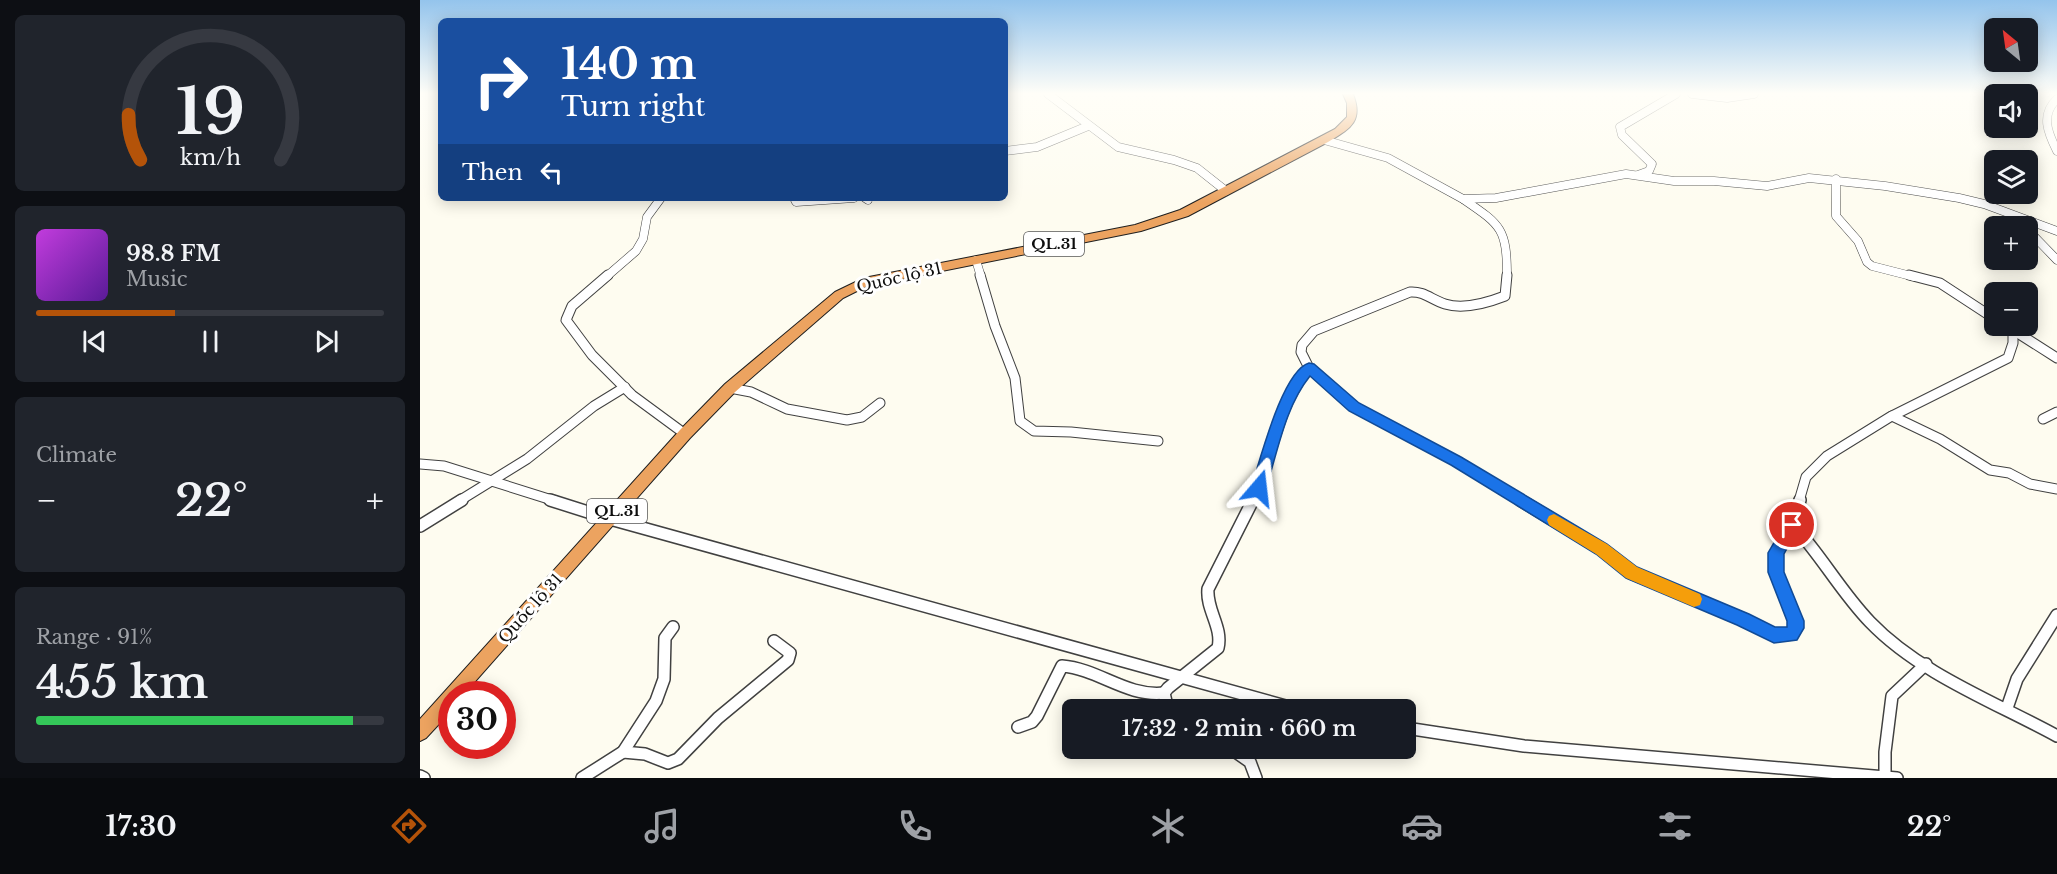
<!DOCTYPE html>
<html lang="en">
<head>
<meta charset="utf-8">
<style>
  :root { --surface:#171b24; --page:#20242c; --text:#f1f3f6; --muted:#9ea1a6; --line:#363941; --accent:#b45309 }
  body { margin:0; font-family:"Libre Baskerville",serif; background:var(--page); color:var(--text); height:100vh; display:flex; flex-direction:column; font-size:22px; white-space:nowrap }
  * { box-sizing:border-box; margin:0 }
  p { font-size:20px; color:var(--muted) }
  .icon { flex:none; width:33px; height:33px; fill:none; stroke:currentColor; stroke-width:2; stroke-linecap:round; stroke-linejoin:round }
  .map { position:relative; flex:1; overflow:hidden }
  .drawer { display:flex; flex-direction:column; gap:15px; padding:15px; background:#0d0f14; width:420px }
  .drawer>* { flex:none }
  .guide { position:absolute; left:18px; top:18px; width:570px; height:183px; border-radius:9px; box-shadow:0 3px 15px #0003; background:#1a4fa0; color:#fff; overflow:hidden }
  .needle { width:39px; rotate:331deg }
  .buttons { position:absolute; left:1564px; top:18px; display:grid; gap:12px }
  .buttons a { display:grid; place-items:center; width:54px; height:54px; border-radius:9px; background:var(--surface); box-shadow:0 3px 15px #0003; font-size:30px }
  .speed { position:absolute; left:18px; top:681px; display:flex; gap:12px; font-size:30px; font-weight:700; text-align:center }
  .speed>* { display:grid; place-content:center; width:78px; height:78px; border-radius:50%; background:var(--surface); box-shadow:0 3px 15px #0003; line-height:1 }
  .speed .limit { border:9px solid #d22; background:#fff; color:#111 }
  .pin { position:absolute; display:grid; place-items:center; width:51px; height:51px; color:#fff; margin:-26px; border:3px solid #fff; border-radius:50%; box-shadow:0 2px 6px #0007 }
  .me { position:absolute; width:66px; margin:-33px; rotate:17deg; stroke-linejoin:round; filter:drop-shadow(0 0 4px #0008) }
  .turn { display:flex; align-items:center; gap:21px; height:126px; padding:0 24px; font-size:27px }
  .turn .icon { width:78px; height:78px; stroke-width:2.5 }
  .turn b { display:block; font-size:42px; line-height:51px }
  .then { display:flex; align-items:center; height:57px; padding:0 24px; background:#0003; gap:12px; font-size:22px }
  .big { font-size:45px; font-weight:600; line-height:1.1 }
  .drawer .card { flex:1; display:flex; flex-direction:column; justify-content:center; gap:9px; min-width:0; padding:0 21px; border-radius:9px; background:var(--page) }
  .drawer .dial { align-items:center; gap:0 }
  .dial svg { height:156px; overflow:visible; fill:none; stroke:var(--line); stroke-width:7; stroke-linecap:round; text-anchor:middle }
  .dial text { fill:var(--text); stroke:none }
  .song { display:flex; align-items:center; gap:18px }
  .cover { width:72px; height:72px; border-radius:9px; background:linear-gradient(135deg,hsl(290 70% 55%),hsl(270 70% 35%)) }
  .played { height:6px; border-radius:3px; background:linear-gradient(90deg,var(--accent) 40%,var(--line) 40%) }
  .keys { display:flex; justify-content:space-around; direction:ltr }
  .heat { display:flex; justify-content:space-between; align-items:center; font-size:33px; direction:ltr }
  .charge { height:9px; border-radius:4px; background:linear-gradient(90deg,#34c759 91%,var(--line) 0) }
  .trip { position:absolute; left:642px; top:699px; width:354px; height:60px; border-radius:9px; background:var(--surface); box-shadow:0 3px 15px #0003; font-weight:600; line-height:60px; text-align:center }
  .tabs { display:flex; height:96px; justify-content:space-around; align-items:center; background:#090b0e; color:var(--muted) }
  .tabs .icon { width:42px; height:42px }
  .tabs .current { color:var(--accent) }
  .tabs b { font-size:27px; color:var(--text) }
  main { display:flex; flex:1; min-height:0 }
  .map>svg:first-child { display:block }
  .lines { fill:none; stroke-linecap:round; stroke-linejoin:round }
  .minor-far2-casing { stroke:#414141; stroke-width:9 }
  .minor-far1-casing { stroke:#414141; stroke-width:11 }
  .minor-casing { stroke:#414141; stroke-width:14 }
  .highway-casing { stroke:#1f1f1f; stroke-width:2 }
  .minor-far2 { stroke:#fff; stroke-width:8 }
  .minor-far1 { stroke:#fff; stroke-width:9 }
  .minor { stroke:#fff; stroke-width:11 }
  .highway { fill:#eca360; fill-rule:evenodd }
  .route { fill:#1a73e8; stroke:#114b97; stroke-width:1.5 }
  .slow { fill:#f59e0b }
  .labels { text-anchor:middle; stroke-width:6; stroke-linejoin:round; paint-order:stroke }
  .shield { fill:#fff; stroke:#565656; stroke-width:1.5 }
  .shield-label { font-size:15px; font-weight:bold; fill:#0e0e0e }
  .street-label { font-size:16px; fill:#0e0e0e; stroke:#fff }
</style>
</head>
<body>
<main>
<section class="drawer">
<div class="card dial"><svg viewBox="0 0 100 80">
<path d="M14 69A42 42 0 1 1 86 69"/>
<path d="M14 69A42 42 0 0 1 8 46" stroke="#b45309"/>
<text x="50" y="56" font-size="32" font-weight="700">19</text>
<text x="50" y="72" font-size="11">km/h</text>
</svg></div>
<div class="card">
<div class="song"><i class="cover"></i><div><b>98.8 FM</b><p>Music</p></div></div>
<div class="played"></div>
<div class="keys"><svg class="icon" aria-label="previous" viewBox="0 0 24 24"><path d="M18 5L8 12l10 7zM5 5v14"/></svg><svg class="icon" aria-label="pause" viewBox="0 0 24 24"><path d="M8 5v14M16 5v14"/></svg><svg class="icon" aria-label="next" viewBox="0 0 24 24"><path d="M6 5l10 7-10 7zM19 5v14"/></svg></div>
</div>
<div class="card"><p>Climate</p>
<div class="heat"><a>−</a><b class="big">22°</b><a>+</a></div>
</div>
<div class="card"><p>Range · 91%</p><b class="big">455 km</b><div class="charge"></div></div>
</section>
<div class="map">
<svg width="1637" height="778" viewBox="0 0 1637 778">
  <rect width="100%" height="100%" fill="#fefcf0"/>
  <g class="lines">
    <g class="minor-far2-casing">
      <g id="minor-far2">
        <path d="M628 94 698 147 754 160 777 168 806 191"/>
        <path d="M1272 94 1307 98 1334 94"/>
        <path d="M1637 99C1620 115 1628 133 1637 151"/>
        <path d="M904 140 968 158 1043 199 1076 198 1206 174 1254 181H1294L1347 186 1389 178 1465 186 1539 198 1564 204 1637 231"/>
        <path d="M585 151 617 147 668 126"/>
        <path d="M1218 175 1229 171 1232 164 1202 135 1200 127 1256 94"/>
        <path d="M1416 179V216L1438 241 1447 262 1452 266 1495 277"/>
        <path d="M374 198 376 202 434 198"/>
        <path d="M445 198 448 200"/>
        <path d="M1043 199C1081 225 1087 228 1087 277"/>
        <path d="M1608 230 1637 260"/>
        <path d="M556 260 561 277"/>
        <path d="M186 277 216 251 223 239 227 217 241 198"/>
      </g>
    </g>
    <g class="minor-far1-casing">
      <g id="minor-far1">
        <path d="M188 275 152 306 146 320 172 355 212 395 265 434"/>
        <path d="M560 275 575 326 595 378 600 421 614 431 651 432 738 441"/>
        <path d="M1087 275 1085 296C1067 303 1044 310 1025 304 1012 300 1004 291 990 292L894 331 882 345 881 352 889 368 934 407 1036 461 1103 501"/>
        <path d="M1489 275 1520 283 1575 319"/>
        <path d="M1593 330 1637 358"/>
        <path d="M310 388 331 392 367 409 427 420 442 417 460 403"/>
        <path d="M1472 416 1520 439 1570 470 1589 473 1610 484 1637 489"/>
        <path d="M1623 419 1637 412"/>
        <path d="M0 464 24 466 135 501"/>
        <path d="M39 501 107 459 174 406 205 387"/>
        <path d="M832 501C856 455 854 412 889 368"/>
        <path d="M1379 501 1386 477 1407 456 1470 417 1588 358 1593 343V330L1586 326"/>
      </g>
    </g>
    <g class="minor-casing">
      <g id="minor">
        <path d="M130 500 190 519 880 710"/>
        <path d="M1100 500 1181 549 1211 573 1323 619 1354 635 1371 634 1376 628V621L1356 572V553L1373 525 1380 500"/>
        <path d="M1373 525C1401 555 1421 592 1450 622 1500 674 1575 702 1637 736"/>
        <path d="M0 526 42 500"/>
        <path d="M1587 708 1597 679 1637 615"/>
        <path d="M748 710 744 693 748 688 798 648C803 627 786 610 788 589L833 500"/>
        <path d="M598 727 612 722 617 716 642 666C679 669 706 697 744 693"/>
        <path d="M986 728 1104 746 1477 778"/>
        <path d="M810 748 830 762 836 778"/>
        <path d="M203 752 225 754 248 763 258 759 298 718 368 660 370 653 354 641"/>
        <path d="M0 776 4 778"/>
        <path d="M162 778 203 752 236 701 244 679 245 638 253 627"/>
        <path d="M1465 778V752L1472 696 1506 664"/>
      </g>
    </g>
    <g class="highway-casing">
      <path id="highway" d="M923 94H933C944 122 929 129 908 142L768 216 721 231 447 286 423 298 315 392 270 438 44 694H32V710L6 738 0 741V719L260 430 305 384 415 292 444 278 715 225 760 210 915 129 927 117V103Z"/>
    </g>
    <use href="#minor-far2" class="minor-far2"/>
    <use href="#minor-far1" class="minor-far1"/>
    <use href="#minor" class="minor"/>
    <use href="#highway" class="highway"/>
  </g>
  <linearGradient id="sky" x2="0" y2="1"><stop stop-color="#94c4ec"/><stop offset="0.46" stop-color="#fffef8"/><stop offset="1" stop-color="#fffef8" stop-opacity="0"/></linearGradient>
  <rect width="1637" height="203" fill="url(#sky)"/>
  <path class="route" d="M889 363 894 364 939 403 1041 457 1187 544 1217 567 1329 614 1355 627H1367V621L1348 572V553L1367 520 1372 518 1378 520 1380 525 1364 554V572L1384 621V628L1377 640 1354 643 1317 625 1206 578 1176 554 1031 465 929 411 890 376C865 407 858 451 846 488L844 492 839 494 834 492 831 488C840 461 862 371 889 363Z"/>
  <path class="slow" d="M1134 514 1187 544 1217 567 1280 594 1282 599 1280 605 1274 607 1206 578 1176 554 1129 525 1127 520 1129 516Z"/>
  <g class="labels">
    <g class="shield">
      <rect x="604" y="232" width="60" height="24" rx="4.5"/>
      <rect x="167" y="499" width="60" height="24" rx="4.5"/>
    </g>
    <g class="shield-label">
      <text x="634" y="249">QL.31</text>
      <text x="197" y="516">QL.31</text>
    </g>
    <g class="street-label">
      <text transform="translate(479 277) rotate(-13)" y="6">Quốc lộ 31</text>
      <text transform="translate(110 608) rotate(-48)" y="6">Quốc lộ 31</text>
    </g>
  </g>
</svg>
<div class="buttons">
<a><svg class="needle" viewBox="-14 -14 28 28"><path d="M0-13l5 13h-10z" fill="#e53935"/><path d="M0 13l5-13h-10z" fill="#9ea1a6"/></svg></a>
<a><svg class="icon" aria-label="sound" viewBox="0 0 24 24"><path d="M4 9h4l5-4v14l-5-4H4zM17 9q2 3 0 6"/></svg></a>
<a><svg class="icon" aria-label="layers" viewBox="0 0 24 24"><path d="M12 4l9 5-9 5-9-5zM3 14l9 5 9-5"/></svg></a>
<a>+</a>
<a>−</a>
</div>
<div class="speed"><div class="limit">30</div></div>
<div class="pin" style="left:1372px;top:525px;background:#d93025"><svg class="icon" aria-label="arrive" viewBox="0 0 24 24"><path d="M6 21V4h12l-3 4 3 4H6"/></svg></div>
<svg class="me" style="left:839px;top:488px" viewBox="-20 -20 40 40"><path d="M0-17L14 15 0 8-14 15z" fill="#1a73e8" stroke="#fff" stroke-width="4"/></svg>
<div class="trip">17:32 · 2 min · 660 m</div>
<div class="guide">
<div class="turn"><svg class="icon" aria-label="right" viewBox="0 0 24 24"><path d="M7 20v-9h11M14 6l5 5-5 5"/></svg><div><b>140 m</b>Turn right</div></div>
<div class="then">Then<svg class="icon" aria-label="left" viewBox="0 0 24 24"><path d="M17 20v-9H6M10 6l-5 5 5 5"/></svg></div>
</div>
</div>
</main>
<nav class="tabs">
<b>17:30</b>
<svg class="icon current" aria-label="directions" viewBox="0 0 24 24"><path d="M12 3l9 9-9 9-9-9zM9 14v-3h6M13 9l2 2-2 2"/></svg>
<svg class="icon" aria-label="music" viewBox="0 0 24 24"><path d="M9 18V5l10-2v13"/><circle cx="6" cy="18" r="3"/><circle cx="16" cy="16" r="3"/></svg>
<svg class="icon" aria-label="phone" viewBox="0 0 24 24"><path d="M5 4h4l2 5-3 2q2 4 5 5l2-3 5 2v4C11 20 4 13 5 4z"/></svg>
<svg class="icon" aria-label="climate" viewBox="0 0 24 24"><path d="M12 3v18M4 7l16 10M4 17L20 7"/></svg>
<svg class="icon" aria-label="car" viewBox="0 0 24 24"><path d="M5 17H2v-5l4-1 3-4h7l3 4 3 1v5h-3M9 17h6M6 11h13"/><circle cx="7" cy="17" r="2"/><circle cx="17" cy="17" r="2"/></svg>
<svg class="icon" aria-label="filters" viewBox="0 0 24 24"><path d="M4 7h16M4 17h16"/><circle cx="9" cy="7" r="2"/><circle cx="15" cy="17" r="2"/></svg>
<b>22°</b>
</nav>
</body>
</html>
